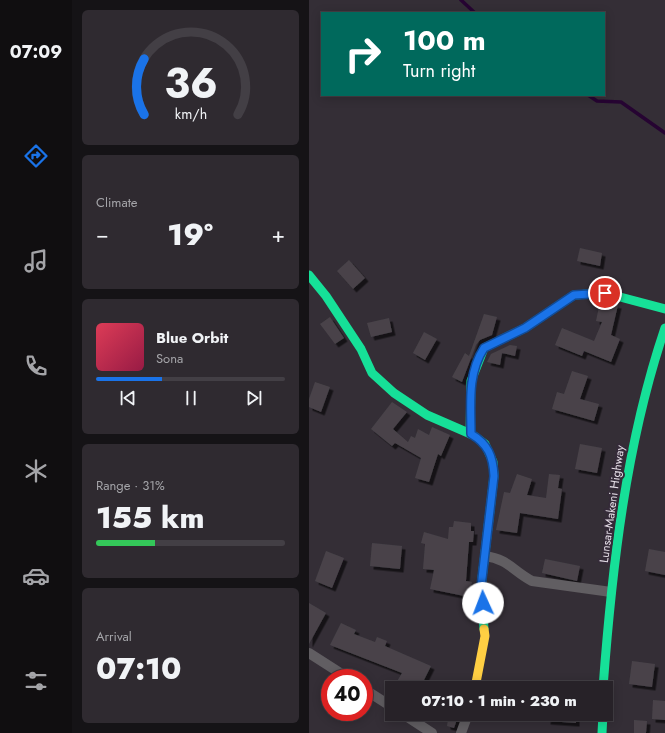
<!DOCTYPE html>
<html lang="en">
<head>
<meta charset="utf-8">
<style>
  :root { --surface:#272228; --page:#2f2a30; --text:#f1f3f6; --muted:#a4a4a8; --line:#433f45; --accent:#1a73e8 }
  body { margin:0; font-family:Jost,sans-serif; background:var(--page); color:var(--text); height:100vh; display:flex; flex-direction:column; font-size:15px; white-space:nowrap }
  * { box-sizing:border-box; margin:0 }
  p { font-size:13px; color:var(--muted) }
  .icon { flex:none; width:22px; height:22px; fill:none; stroke:currentColor; stroke-width:2; stroke-linecap:round; stroke-linejoin:round }
  .map { position:relative; flex:1; overflow:hidden }
  .details { display:flex; flex-direction:column; gap:10px; padding:10px; background:#151316; width:237px }
  .details>* { flex:none }
  .guide { position:absolute; left:12px; top:12px; width:284px; height:84px; border-radius:0px; box-shadow:0 2px 10px #0003,0 0 0 1px var(--line); background:#00695c; color:#fff; overflow:hidden }
  .speed { position:absolute; left:12px; top:669px; display:flex; gap:8px; font-size:20px; font-weight:700; text-align:center }
  .speed>* { display:grid; place-content:center; width:52px; height:52px; border-radius:50%; background:var(--surface); box-shadow:0 2px 10px #0003,0 0 0 1px var(--line); line-height:1 }
  .speed .limit { border:6px solid #d22; background:#fff; color:#111 }
  .pin { position:absolute; display:grid; place-items:center; width:34px; height:34px; color:#fff; margin:-17px; border:2px solid #fff; border-radius:50%; box-shadow:0 1px 4px #0007 }
  .me { position:absolute; width:44px; margin:-22px; rotate:358deg; stroke-linejoin:round; filter:drop-shadow(0 0 3px #0008) }
  .turn { display:flex; align-items:center; gap:14px; height:84px; padding:0 16px; font-size:18px }
  .turn .icon { width:52px; height:52px; stroke-width:2.5 }
  .turn b { display:block; font-size:28px; line-height:34px }
  .big { font-size:30px; font-weight:800; line-height:1.1 }
  .details .card { flex:1; display:flex; flex-direction:column; justify-content:center; gap:6px; min-width:0; padding:0 14px; border-radius:6px; background:var(--page) }
  .details .dial { align-items:center; gap:0 }
  .dial svg { height:104px; overflow:visible; fill:none; stroke:var(--line); stroke-width:7; stroke-linecap:round; text-anchor:middle }
  .dial text { fill:var(--text); stroke:none }
  .song { display:flex; align-items:center; gap:12px }
  .cover { width:48px; height:48px; border-radius:6px; background:linear-gradient(135deg,hsl(350 70% 55%),hsl(340 70% 35%)) }
  .played { height:4px; border-radius:2px; background:linear-gradient(90deg,var(--accent) 35%,var(--line) 35%) }
  .keys { display:flex; justify-content:space-around; direction:ltr }
  .heat { display:flex; justify-content:space-between; align-items:center; font-size:22px; direction:ltr }
  .charge { height:6px; border-radius:3px; background:linear-gradient(90deg,#34c759 31%,var(--line) 0) }
  .trip { position:absolute; left:76px; top:681px; width:228px; height:40px; border-radius:0px; background:var(--surface); box-shadow:0 2px 10px #0003,0 0 0 1px var(--line); font-weight:800; line-height:40px; text-align:center }
  main { display:flex; flex:1; min-height:0 }
  .tabs { display:flex; flex-direction:column; width:72px; justify-content:space-around; align-items:center; background:#100e10; color:var(--muted) }
  .tabs .icon { width:28px; height:28px }
  .tabs .current { color:var(--accent) }
  .tabs b { font-size:18px; color:var(--text) }
  .map>svg:first-child { display:block }
  .lines { fill:none; stroke-linecap:round; stroke-linejoin:round }
  .stream { stroke:#260432; stroke-width:3.5 }
  .building { fill:#484349; filter:url(#shadow) }
  .street { stroke:#615e62; stroke-width:10 }
  .fast { stroke:#16e098; stroke-width:9 }
  .slow { stroke:#ffcf43; stroke-width:9 }
  .route-casing { stroke:#114b97; stroke-width:10 }
  .route { stroke:#1a73e8; stroke-width:7 }
  .labels { text-anchor:middle; stroke-width:4; stroke-linejoin:round; paint-order:stroke }
  .street-label { font-size:12px; fill:#e6dfe8; stroke:#352b39 }
</style>
</head>
<body>
<main>
<nav class="tabs">
<b>07:09</b>
<svg class="icon current" aria-label="directions" viewBox="0 0 24 24"><path d="M12 3l9 9-9 9-9-9zM9 14v-3h6M13 9l2 2-2 2"/></svg>
<svg class="icon" aria-label="music" viewBox="0 0 24 24"><path d="M9 18V5l10-2v13"/><circle cx="6" cy="18" r="3"/><circle cx="16" cy="16" r="3"/></svg>
<svg class="icon" aria-label="phone" viewBox="0 0 24 24"><path d="M5 4h4l2 5-3 2q2 4 5 5l2-3 5 2v4C11 20 4 13 5 4z"/></svg>
<svg class="icon" aria-label="climate" viewBox="0 0 24 24"><path d="M12 3v18M4 7l16 10M4 17L20 7"/></svg>
<svg class="icon" aria-label="car" viewBox="0 0 24 24"><path d="M5 17H2v-5l4-1 3-4h7l3 4 3 1v5h-3M9 17h6M6 11h13"/><circle cx="7" cy="17" r="2"/><circle cx="17" cy="17" r="2"/></svg>
<svg class="icon" aria-label="filters" viewBox="0 0 24 24"><path d="M4 7h16M4 17h16"/><circle cx="9" cy="7" r="2"/><circle cx="15" cy="17" r="2"/></svg>
</nav>
<section class="details">
<div class="card dial"><svg viewBox="0 0 100 80">
<path d="M14 69A42 42 0 1 1 86 69"/>
<path d="M14 69A42 42 0 0 1 14 26" stroke="#1a73e8"/>
<text x="50" y="56" font-size="32" font-weight="700">36</text>
<text x="50" y="72" font-size="11">km/h</text>
</svg></div>
<div class="card"><p>Climate</p>
<div class="heat"><a>−</a><b class="big">19°</b><a>+</a></div>
</div>
<div class="card">
<div class="song"><i class="cover"></i><div><b>Blue Orbit</b><p>Sona</p></div></div>
<div class="played"></div>
<div class="keys"><svg class="icon" aria-label="previous" viewBox="0 0 24 24"><path d="M18 5L8 12l10 7zM5 5v14"/></svg><svg class="icon" aria-label="pause" viewBox="0 0 24 24"><path d="M8 5v14M16 5v14"/></svg><svg class="icon" aria-label="next" viewBox="0 0 24 24"><path d="M6 5l10 7-10 7zM19 5v14"/></svg></div>
</div>
<div class="card"><p>Range · 31%</p><b class="big">155 km</b><div class="charge"></div></div>
<div class="card"><p>Arrival</p><b class="big">07:10</b></div>
</section>
<div class="map">
<svg width="356" height="733" viewBox="0 0 356 733">
  <defs>
    <filter id="shadow"><feDropShadow dx="3.5" dy="3.5" stdDeviation="0" flood-color="#0009"/></filter>
  </defs>
  <rect width="100%" height="100%" fill="#342e36"/>
  <g class="lines">
    <g class="stream">
      <path d="M152 0 166 13"/>
      <path d="M279 95 288 101 312 102 356 133"/>
    </g>
  </g>
  <g class="building">
    <path d="M271 248 293 253 291 266 268 261Z"/>
    <path d="M40 260 56 278 44 289 28 271Z"/>
    <path d="M291 302 309 305 302 335 311 339 302 362 275 351 273 356 246 345 253 328 285 341 293 322 287 321Z"/>
    <path d="M175 314 188 317 183 335 171 340 167 345 153 382 143 377 156 353 160 356Z"/>
    <path d="M21 317 35 338 26 344 11 324Z"/>
    <path d="M80 318 83 332 62 337 58 323Z"/>
    <path d="M115 332 128 339 116 360 104 353Z"/>
    <path d="M201 345 208 346 206 356 193 353 191 365 178 362 182 354Z"/>
    <path d="M263 371 279 376 271 399 290 404 285 421 243 409 248 392 255 394Z"/>
    <path d="M6 382 21 387 12 412 0 407V399Z"/>
    <path d="M83 402 98 412 84 429 99 442 102 436 106 438 109 429 120 435 123 427 141 435 132 456 129 454 120 482 106 478 112 458 86 443 83 446 62 429Z"/>
    <path d="M271 444 293 448 288 473 266 469Z"/>
    <path d="M208 474 223 479 218 495 237 498 240 474 251 475 249 488 253 489 249 519 211 513 208 533 187 530 195 492 201 493Z"/>
    <path d="M145 521 162 523V531H165L164 542H160L157 581 163 582 160 597 121 589 125 570 114 569 116 544 112 543 115 532 139 539 140 527H144Z"/>
    <path d="M63 543 93 546 91 569 61 566Z"/>
    <path d="M340 549 356 552V575L336 571Z"/>
    <path d="M17 551 35 558 23 588 6 581Z"/>
    <path d="M236 559 271 566 268 581 233 573Z"/>
    <path d="M0 603 17 613 0 644Z"/>
    <path d="M32 623 47 630 45 634 66 642 68 637 78 641 76 646 122 666 111 688H84L93 673 21 645Z"/>
    <path d="M323 661 346 664 343 687 320 684Z"/>
    <path d="M344 700 356 701V720L343 719Z"/>
    <path d="M140 714H150L145 728 138 726Z"/>
    <path d="M239 714H267V723L238 721Z"/>
    <path d="M325 720 338 721 337 733H325Z"/>
  </g>
  <g class="lines">
    <g class="street">
      <path d="M176 556C199 559 204 571 223 581L302 592"/>
      <path d="M0 653 39 678"/>
      <path d="M55 689 83 707"/>
      <path d="M94 714 123 733"/>
      <path d="M152 733 159 714"/>
    </g>
    <g class="fast">
      <path d="M0 275 17 296 52 349 63 373 85 393 118 415 164 435 176 444 184 462 185 476 172 587 175 629"/>
      <path d="M161 434 162 381 175 348 216 328 265 295 296 293 356 309"/>
      <path d="M294 688C303 567 317 443 356 328"/>
      <path d="M293 733 294 714"/>
    </g>
    <path class="slow" d="M166 688 176 636 175 629"/>
  </g>
  <g class="lines">
    <g class="route-casing">
      <path id="route" d="M174 603 172 587 185 476C184 456 179 444 162 434 162 405 158 374 175 348L216 328 265 295 296 293"/>
    </g>
    <use href="#route" class="route"/>
  </g>
  <g class="labels">
    <g class="street-label">
      <text transform="translate(303 504) rotate(-82)" y="4">Lunsar-Makeni Highway</text>
    </g>
  </g>
</svg>
<div class="speed"><div class="limit">40</div></div>
<div class="pin" style="left:296px;top:293px;background:#d93025"><svg class="icon" aria-label="arrive" viewBox="0 0 24 24"><path d="M6 21V4h12l-3 4 3 4H6"/></svg></div>
<svg class="me" style="left:174px;top:603px" viewBox="-20 -20 40 40"><circle r="19" fill="#fff"/><path d="M0-13L10 11 0 6-10 11z" fill="#1a73e8"/></svg>
<div class="trip">07:10 · 1 min · 230 m</div>
<div class="guide">
<div class="turn"><svg class="icon" aria-label="right" viewBox="0 0 24 24"><path d="M7 20v-9h11M14 6l5 5-5 5"/></svg><div><b>100 m</b>Turn right</div></div>
</div>
</div>
</main>
</body>
</html>
